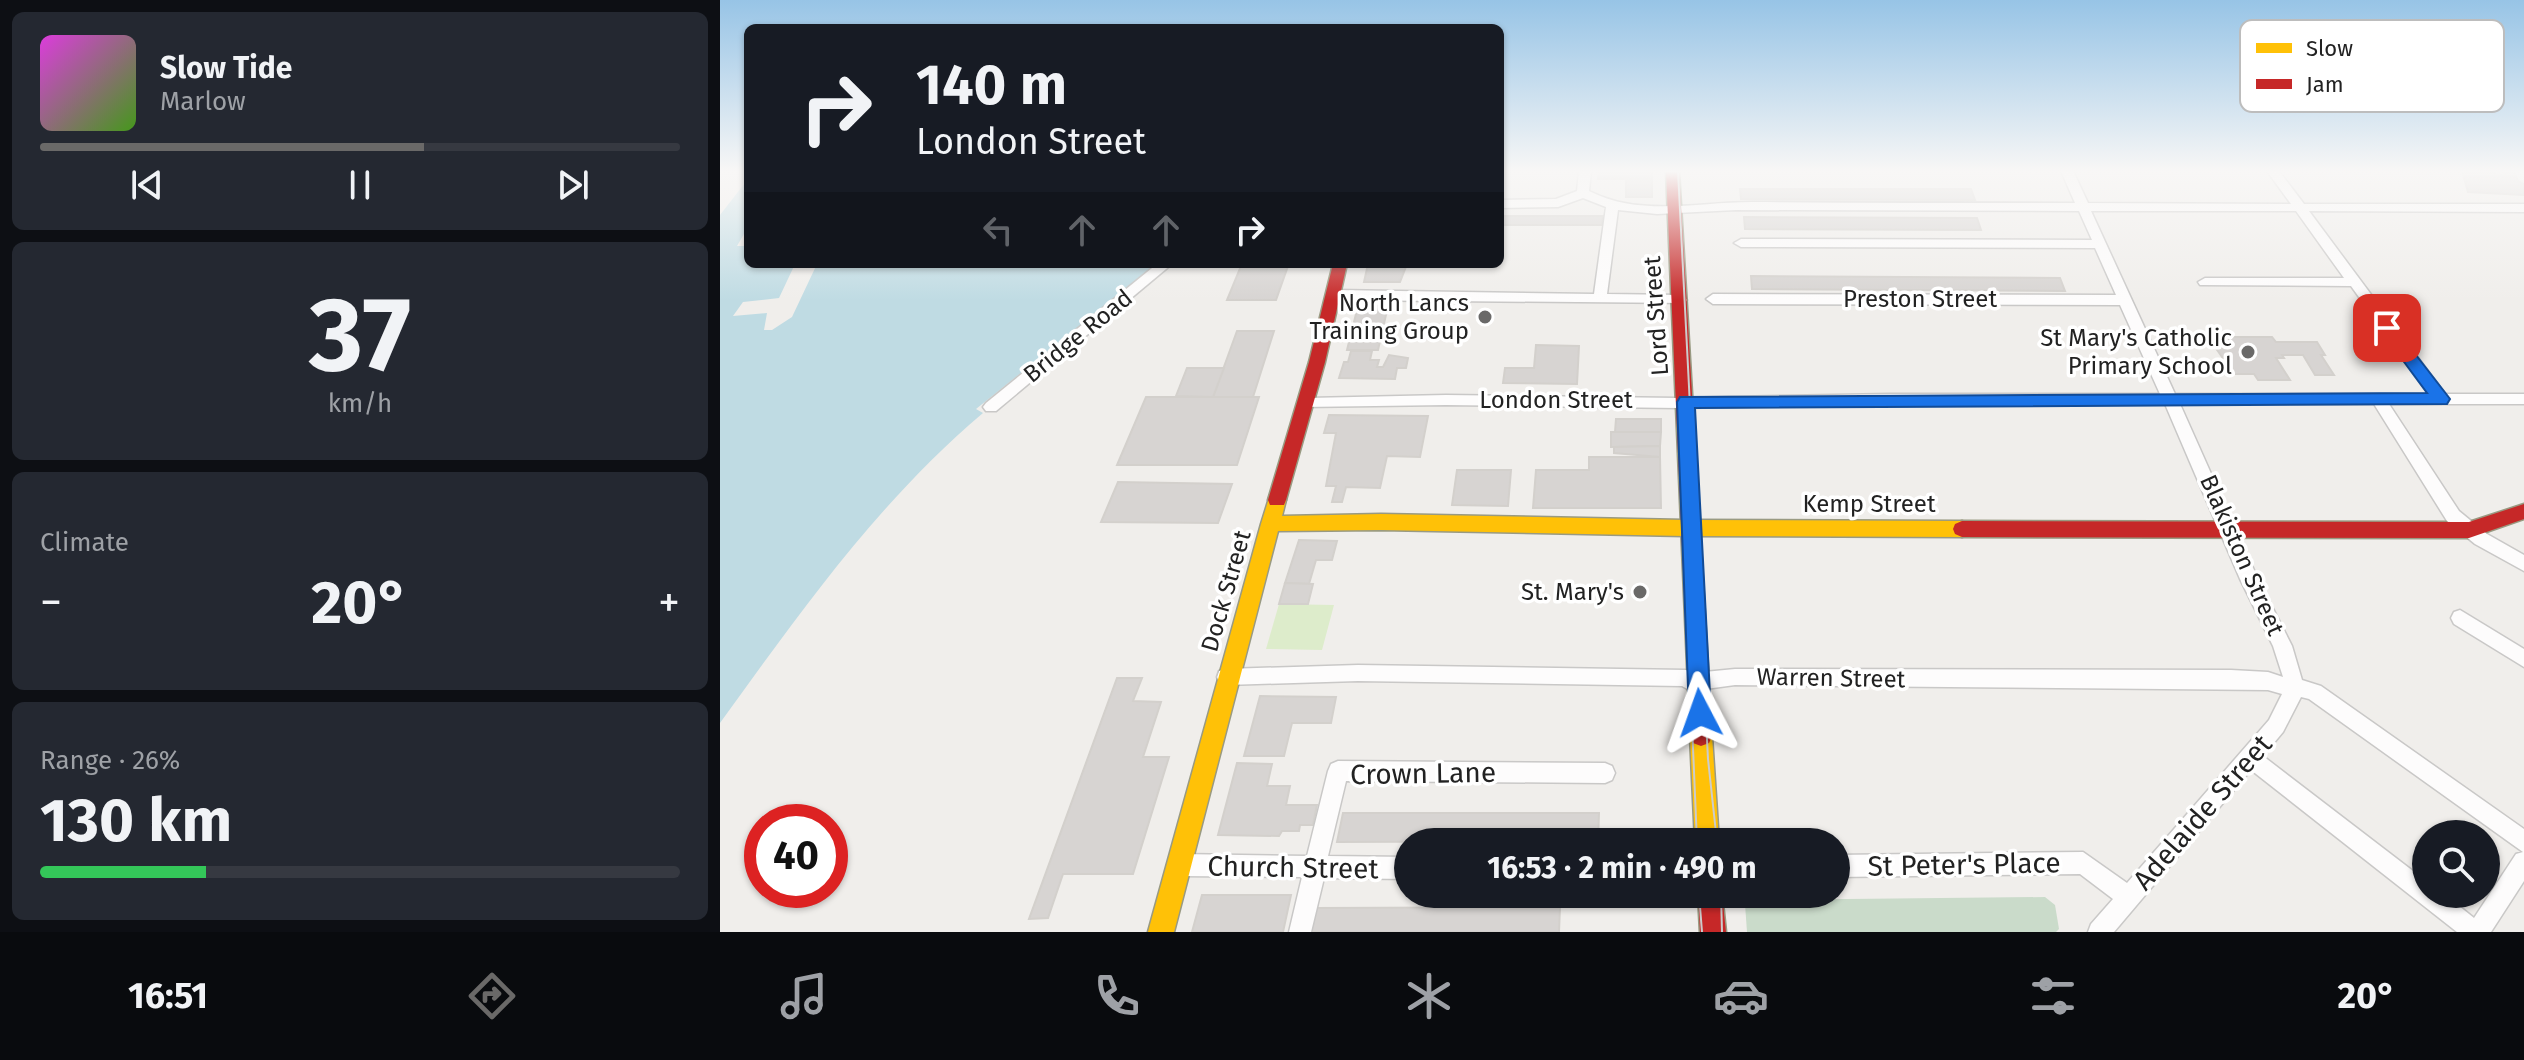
<!DOCTYPE html>
<html lang="en">
<head>
<meta charset="utf-8">
<style>
  :root { --surface:#171b24; --page:#242831; --text:#f1f3f6; --muted:#9ea1a6; --line:#363941; --accent:#6a6968 }
  body { margin:0; font-family:"Fira Sans",sans-serif; background:var(--page); color:var(--text); height:100vh; display:flex; flex-direction:column; font-size:30px; white-space:nowrap }
  * { box-sizing:border-box; margin:0 }
  p { font-size:26px; color:var(--muted) }
  .icon { flex:none; width:44px; height:44px; fill:none; stroke:currentColor; stroke-width:2; stroke-linecap:round; stroke-linejoin:round }
  .map { position:relative; flex:1; overflow:hidden }
  .panel { display:flex; flex-direction:column; gap:12px; padding:12px; background:#0d0f14; width:720px }
  .panel>* { flex:none }
  .guide { position:absolute; left:24px; top:24px; width:760px; height:244px; border-radius:12px; box-shadow:0 2px 6px #0004; background:#171b24; color:var(--text); overflow:hidden }
  .buttons { position:absolute; left:1692px; top:820px; display:grid; gap:16px }
  .buttons a { display:grid; place-items:center; width:88px; height:88px; border-radius:50%; background:var(--surface); box-shadow:0 2px 6px #0004; font-size:40px }
  .speed { position:absolute; left:24px; top:804px; display:flex; gap:16px; font-size:40px; font-weight:700; text-align:center }
  .speed>* { display:grid; place-content:center; width:104px; height:104px; border-radius:50%; background:var(--surface); box-shadow:0 2px 6px #0004; line-height:1 }
  .speed .limit { border:12px solid #d22; background:#fff; color:#111 }
  .pin { position:absolute; display:grid; place-items:center; width:68px; height:68px; color:#fff; margin:-34px; border-radius:16px; box-shadow:0 4px 12px #0006 }
  .me { position:absolute; width:88px; margin:-44px; rotate:356deg; stroke-linejoin:round; filter:drop-shadow(0 0 6px #0008) }
  .turn { display:flex; align-items:center; gap:28px; height:168px; padding:0 40px; font-size:36px }
  .turn .icon { width:104px; height:104px; stroke-width:2.5 }
  .turn b { display:block; font-size:56px; line-height:68px }
  .lanes { display:flex; align-items:center; height:76px; padding:0 40px; background:#0003; justify-content:center; gap:40px; direction:ltr }
  .lanes .off { opacity:.35 }
  .big { font-size:60px; font-weight:700; line-height:1.1 }
  .panel .card { flex:1; display:flex; flex-direction:column; justify-content:center; gap:12px; min-width:0; padding:0 28px; border-radius:12px; background:var(--page) }
  .panel .dial { align-items:center; gap:0 }
  .dial b { font-size:104px; line-height:1 }
  .song { display:flex; align-items:center; gap:24px }
  .cover { width:96px; height:96px; border-radius:12px; background:linear-gradient(135deg,hsl(300 70% 55%),hsl(100 70% 35%)) }
  .played { height:8px; border-radius:4px; background:linear-gradient(90deg,var(--accent) 60%,var(--line) 60%) }
  .keys { display:flex; justify-content:space-around; direction:ltr }
  .heat { display:flex; justify-content:space-between; align-items:center; font-size:44px; direction:ltr }
  .charge { height:12px; border-radius:6px; background:linear-gradient(90deg,#34c759 26%,var(--line) 0) }
  .trip { position:absolute; left:674px; top:828px; width:456px; height:80px; border-radius:40px; background:var(--surface); box-shadow:0 2px 6px #0004; font-weight:700; line-height:80px; text-align:center }
  .tab-bar { display:flex; height:128px; justify-content:space-around; align-items:center; background:#090b0e; color:var(--muted) }
  .tab-bar .icon { width:56px; height:56px }
  .tab-bar .current { color:var(--accent) }
  .tab-bar b { font-size:36px; color:var(--text) }
  main { display:flex; flex:1; min-height:0 }
  .map>svg:first-child { display:block }
  .grass { fill:#ddeccb }
  .cemetery { fill:#cadbca }
  .water { fill:#bfdbe3 }
  .pier { fill:#f0eeeb }
  .building { fill:#d7d4d2; stroke:#d3d0cc; stroke-width:2 }
  .lines { fill:none; stroke-linecap:round; stroke-linejoin:round }
  .street-casing { stroke:#c9c8c7; stroke-width:3 }
  .slow-casing { stroke:#999a82; stroke-width:3 }
  .jam-casing { stroke:#999a82; stroke-width:3 }
  .street { fill:#fdfcfc; fill-rule:evenodd }
  .slow { fill:#ffc107; fill-rule:evenodd }
  .jam { fill:#c62828; fill-rule:evenodd }
  .tram { stroke:#ccc; stroke-width:2 }
  .route { fill:#1a73e8; stroke:#114b97; stroke-width:2 }
  .poi-dot { fill:#6a6968; stroke:#fff; stroke-width:3 }
  .labels { text-anchor:middle; stroke-width:7; stroke-linejoin:round; paint-order:stroke }
  .street-label { font-size:24px; fill:#222; stroke:#fff }
  .poi-label { font-size:24px; fill:#222; stroke:#fff; text-anchor:end }
  .near-street-label { font-size:28px; fill:#222; stroke:#fff }
  .key { fill:#fff; stroke:#bdbdbd; stroke-width:2 }
  .key-label { font-size:22px; fill:#222 }
</style>
</head>
<body>
<main>
<section class="panel">
<div class="card">
<div class="song"><i class="cover"></i><div><b>Slow Tide</b><p>Marlow</p></div></div>
<div class="played"></div>
<div class="keys"><svg class="icon" aria-label="previous" viewBox="0 0 24 24"><path d="M18 5L8 12l10 7zM5 5v14"/></svg><svg class="icon" aria-label="pause" viewBox="0 0 24 24"><path d="M8 5v14M16 5v14"/></svg><svg class="icon" aria-label="next" viewBox="0 0 24 24"><path d="M6 5l10 7-10 7zM19 5v14"/></svg></div>
</div>
<div class="card dial"><b>37</b><p>km/h</p></div>
<div class="card"><p>Climate</p>
<div class="heat"><a>−</a><b class="big">20°</b><a>+</a></div>
</div>
<div class="card"><p>Range · 26%</p><b class="big">130 km</b><div class="charge"></div></div>
</section>
<div class="map">
<svg width="1804" height="932" viewBox="0 0 1804 932">
  <rect width="100%" height="100%" fill="#f0eeeb"/>
  <path class="grass" d="M559 604 614 605 602 650 546 649Z"/>
  <path class="cemetery" d="M1325 897 1335 905 1339 929 1336 932H1027L1025 904 1033 900Z"/>
  <path class="water" d="M28 179V227L17 246H28V264H437L256 409 263 413C156 504 82 610 0 723V215Z"/>
  <path class="pier" d="M75 264H97L72 317 52 330H44L47 313 13 316 23 302 59 298Z"/>
  <g class="building">
    <path d="M879 171H932V172H906V179H878Z"/>
    <path d="M1742 171H1774L1775 174 1785 175 1784 171H1794L1798 181 1804 184V195L1748 192Z"/>
    <rect x="906" y="172" width="26" height="7"/>
    <rect x="906" y="179" width="26" height="18"/>
    <path d="M1020 189H1251L1255 200 1021 199Z"/>
    <path d="M780 216H883L882 225H780Z"/>
    <path d="M1024 217 1257 218 1261 230 1025 229Z"/>
    <path d="M648 264H687L680 282H644Z"/>
    <path d="M521 266H568L556 300H507Z"/>
    <path d="M1031 276 1340 278 1345 291 1032 289Z"/>
    <path d="M638 306H668L658 350H627Z"/>
    <path d="M517 331H554L533 397H493Z"/>
    <path d="M1488 337H1552L1556 342H1597L1605 355H1601L1614 375H1595L1583 355H1562L1564 358H1556L1570 380H1538L1534 374H1514Z"/>
    <path d="M816 345 859 346 857 384 783 383 785 368H814Z"/>
    <path d="M631 351H652L650 360H659L657 367H663L669 355 688 358 686 368H677L675 379 619 378 624 362H628Z"/>
    <path d="M467 368H504L493 397 456 396Z"/>
    <path d="M426 397H539L517 465H397Z"/>
    <path d="M609 415 708 416 700 457 667 456 660 488 626 487 622 502H612L616 486H606L616 433H604Z"/>
    <path d="M896 419H941V432H895Z"/>
    <path d="M891 432H941L940 446 891 447Z"/>
    <path d="M940 446V457L894 453V447Z"/>
    <path d="M869 457H940L941 508H813L816 470H869Z"/>
    <path d="M737 470H791L788 506 732 505Z"/>
    <path d="M398 482 512 484 498 523 381 522Z"/>
    <path d="M579 540 617 541 612 560H596L589 584 565 583Z"/>
    <path d="M565 583 593 584 588 604H559Z"/>
    <path d="M397 678H422L413 701 441 702 423 757H449L413 874H343L328 918 309 919Z"/>
    <path d="M540 696 616 697 611 723H572L564 756H524Z"/>
    <path d="M517 763 552 764 547 786H570L566 805H597L593 825H580L579 831H562L559 836 498 835Z"/>
    <path d="M623 813H879L878 841 617 842Z"/>
    <path d="M482 895H571L563 932H472Z"/>
    <path d="M840 907 839 932H590L595 908Z"/>
  </g>
  <g class="lines">
    <g class="street-casing">
      <g id="street">
        <path d="M859 171H871L869 191C920 217 977 202 1032 202 1139 203 1247 203 1355 203L1341 171H1353L1368 203 1571 204 1547 171H1559L1584 204H1804V212L1589 211 1725 394H1804V404H1669L1739 511 1767 534 1804 555V571L1755 544 1727 521 1654 404H1460L1538 579 1572 646 1582 680 1601 686 1804 829V881L1771 932H1737L1531 770 1394 932H1368L1371 924 1393 899 1360 874 1116 877V855L1363 852 1407 883 1549 720 1562 694 1548 690 1015 685 971 691 962 686 638 681 506 685 499 683 497 677 499 671 506 669 638 665 966 670 974 673 1015 669 1511 670 1548 672 1563 677 1553 646 1520 579 1445 404H1171L958 408 726 405 583 407 580 403 588 398 726 395 958 398 1171 394H1440L1400 305 993 304 986 299 993 294 1396 295 1375 248 1021 247 1014 243 1021 239 1372 240 1359 211 1016 210 937 214 898 210 887 294 960 295 965 297 967 300 965 303 615 300 608 295 615 290 874 294 886 207 863 198 838 207 780 208V200L836 199 857 191ZM1371 211H1576L1624 278H1485L1478 282 1480 285 1631 286 1709 394H1455ZM1581 697 1589 699 1803 852 1796 854 1754 918 1724 894H1706V881L1543 756 1563 732Z"/>
        <path d="M437 264H452L276 411H266L263 407 266 403Z"/>
        <path d="M1740 610 1804 649V667L1734 624 1731 618 1734 612Z"/>
        <path d="M618 761 885 763 892 766 895 773 892 780 885 783 626 781 608 856 688 857V879L604 878 591 932H569L582 877 459 876 451 873 448 865 451 857 459 854 587 856 608 771 611 764Z"/>
      </g>
    </g>
    <g class="slow-casing">
      <g id="slow">
        <path d="M557 493 564 495 566 500 562 516 661 514 964 520 1242 521 1249 524 1251 529 1249 534 1242 537 964 536 661 530 558 531 454 932H428L541 524 550 495Z"/>
        <path d="M981 726 989 729 992 736 999 842H975L970 736 973 729Z"/>
      </g>
    </g>
    <g class="jam-casing">
      <g id="jam">
        <path d="M946 171H959L992 736 989 743 981 746 973 743 970 736Z"/>
        <path d="M613 264H627L605 362 566 500 564 505H550L548 500 589 362Z"/>
        <path d="M1804 504V519L1749 538 1242 537 1235 534 1233 529 1235 524 1242 521 1749 522Z"/>
        <path d="M978 894H1002L1006 932H980Z"/>
      </g>
    </g>
    <use href="#street" class="street"/>
    <use href="#slow" class="slow"/>
    <use href="#jam" class="jam"/>
    <g class="tram">
      <path d="M958 171 988 759 997 842"/>
      <path d="M961 466 977 842"/>
      <path d="M979 894 982 932"/>
      <path d="M1001 894 1002 932"/>
    </g>
  </g>
  <linearGradient id="sky" x2="0" y2="1"><stop stop-color="#97c4e6"/><stop offset="0.57" stop-color="#f8f7f6"/><stop offset="1" stop-color="#f8f7f6" stop-opacity="0"/></linearGradient>
  <rect width="1804" height="301" fill="url(#sky)"/>
  <path class="route" d="M1667 322 1672 324 1727 395 1730 399 1727 404 975 408 991 713 988 720 980 723 972 720 969 713 957 402 960 397 1707 393 1659 328Z"/>
  <g class="poi-dot">
    <circle cx="765" cy="317" r="8"/>
    <circle cx="1528" cy="352" r="8"/>
    <circle cx="920" cy="592" r="8"/>
  </g>
  <g class="labels">
    <g class="street-label">
      <text x="1200" y="307">Preston Street</text>
      <text transform="translate(936 316) rotate(-94)" y="8">Lord Street</text>
      <text transform="translate(358 336) rotate(-39)" y="8">Bridge Road</text>
      <text x="836" y="408">London Street</text>
      <text x="1149" y="512">Kemp Street</text>
      <text transform="translate(1522 555) rotate(66)" y="8">Blakiston Street</text>
      <text transform="translate(506 591) rotate(-74)" y="8">Dock Street</text>
      <text transform="translate(1111 678) rotate(1)" y="8">Warren Street</text>
    </g>
    <g class="poi-label">
      <text x="749" y="311">North Lancs<tspan x="749" dy="28">Training Group</tspan></text>
      <text x="1512" y="346">St Mary's Catholic<tspan x="1512" dy="28">Primary School</tspan></text>
      <text x="904" y="600">St. Mary's</text>
    </g>
    <g class="near-street-label">
      <text transform="translate(703 773) rotate(-1)" y="10">Crown Lane</text>
      <text transform="translate(1482 812) rotate(-49)" y="10">Adelaide Street</text>
      <text transform="translate(1244 864) rotate(-1)" y="10">St Peter's Place</text>
      <text transform="translate(573 867) rotate(1)" y="10">Church Street</text>
    </g>
  </g>
  <rect x="1520" y="20" width="264" height="92" rx="12" class="key"/>
  <rect x="1536" y="43" width="36" height="10" fill="#ffc107"/>
  <rect x="1536" y="79" width="36" height="10" fill="#c62828"/>
  <g class="key-label">
    <text x="1586" y="56">Slow</text>
    <text x="1586" y="92">Jam</text>
  </g>
</svg>
<div class="buttons">
<a><svg class="icon" aria-label="search" viewBox="0 0 24 24"><circle cx="10" cy="10" r="6"/><path d="M15 15l6 6"/></svg></a>
</div>
<div class="speed"><div class="limit">40</div></div>
<div class="pin" style="left:1667px;top:328px;background:#d93025"><svg class="icon" aria-label="arrive" viewBox="0 0 24 24"><path d="M6 21V4h12l-3 4 3 4H6"/></svg></div>
<svg class="me" style="left:980px;top:713px" viewBox="-20 -20 40 40"><path d="M0-17L14 15 0 8-14 15z" fill="#1a73e8" stroke="#fff" stroke-width="4"/></svg>
<div class="trip">16:53 · 2 min · 490 m</div>
<div class="guide">
<div class="turn"><svg class="icon" aria-label="right" viewBox="0 0 24 24"><path d="M7 20v-9h11M14 6l5 5-5 5"/></svg><div><b>140 m</b>London Street</div></div>
<div class="lanes"><svg class="icon off" aria-label="left" viewBox="0 0 24 24"><path d="M17 20v-9H6M10 6l-5 5 5 5"/></svg><svg class="icon off" aria-label="ahead" viewBox="0 0 24 24"><path d="M12 20V5M6 11l6-6 6 6"/></svg><svg class="icon off" aria-label="ahead" viewBox="0 0 24 24"><path d="M12 20V5M6 11l6-6 6 6"/></svg><svg class="icon" aria-label="right" viewBox="0 0 24 24"><path d="M7 20v-9h11M14 6l5 5-5 5"/></svg></div>
</div>
</div>
</main>
<nav class="tab-bar">
<b>16:51</b>
<svg class="icon current" aria-label="directions" viewBox="0 0 24 24"><path d="M12 3l9 9-9 9-9-9zM9 14v-3h6M13 9l2 2-2 2"/></svg>
<svg class="icon" aria-label="music" viewBox="0 0 24 24"><path d="M9 18V5l10-2v13"/><circle cx="6" cy="18" r="3"/><circle cx="16" cy="16" r="3"/></svg>
<svg class="icon" aria-label="phone" viewBox="0 0 24 24"><path d="M5 4h4l2 5-3 2q2 4 5 5l2-3 5 2v4C11 20 4 13 5 4z"/></svg>
<svg class="icon" aria-label="climate" viewBox="0 0 24 24"><path d="M12 3v18M4 7l16 10M4 17L20 7"/></svg>
<svg class="icon" aria-label="car" viewBox="0 0 24 24"><path d="M5 17H2v-5l4-1 3-4h7l3 4 3 1v5h-3M9 17h6M6 11h13"/><circle cx="7" cy="17" r="2"/><circle cx="17" cy="17" r="2"/></svg>
<svg class="icon" aria-label="filters" viewBox="0 0 24 24"><path d="M4 7h16M4 17h16"/><circle cx="9" cy="7" r="2"/><circle cx="15" cy="17" r="2"/></svg>
<b>20°</b>
</nav>
</body>
</html>
